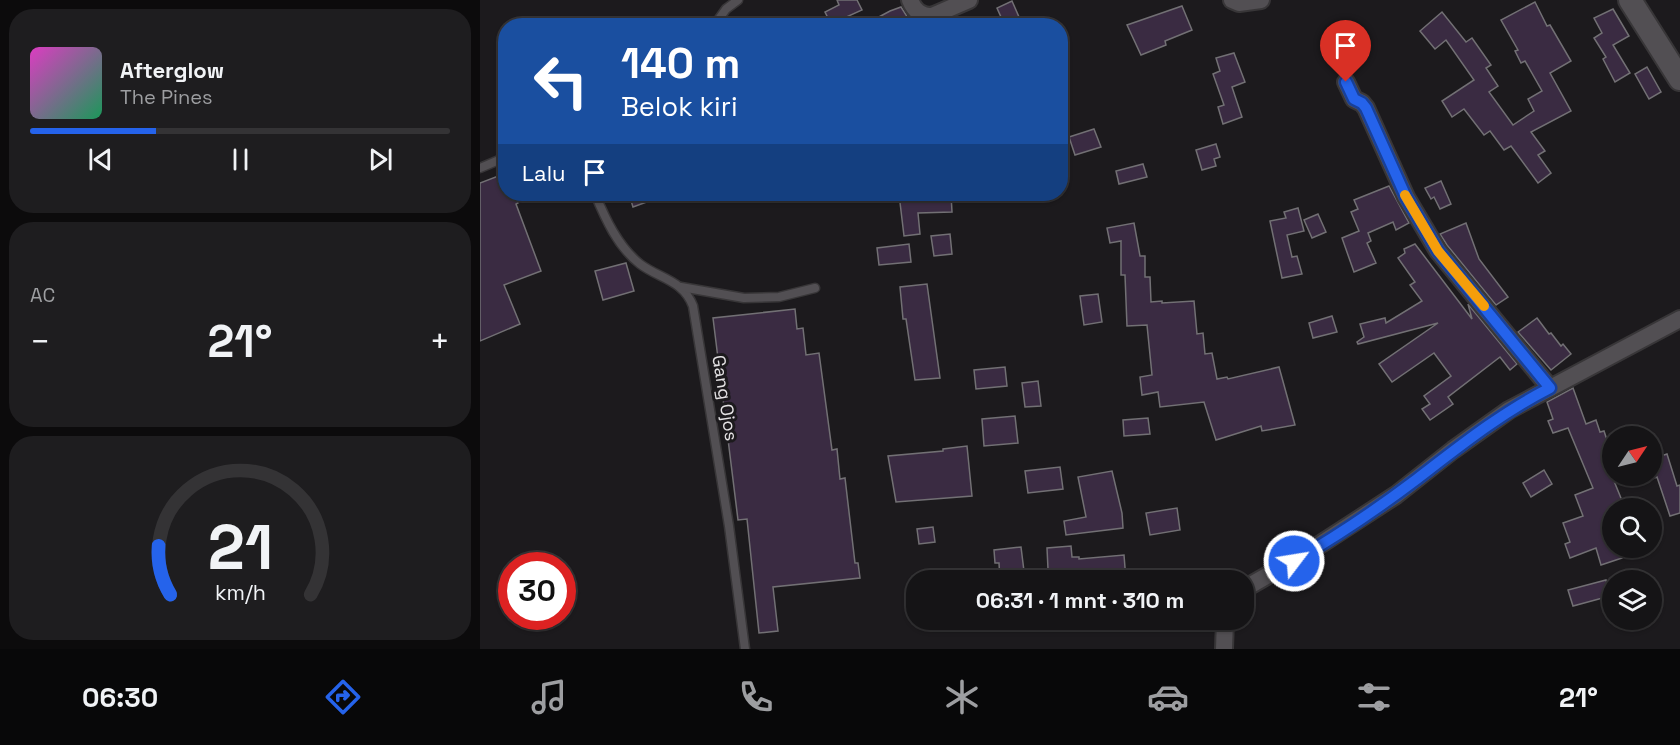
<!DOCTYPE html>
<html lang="id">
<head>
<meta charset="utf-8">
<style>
  :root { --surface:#151416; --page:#1e1d1f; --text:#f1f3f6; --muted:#9d9ea1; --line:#343335; --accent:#2563eb }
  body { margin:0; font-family:"Space Grotesk",sans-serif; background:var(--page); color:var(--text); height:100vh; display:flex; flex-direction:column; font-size:22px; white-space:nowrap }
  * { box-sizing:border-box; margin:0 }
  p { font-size:20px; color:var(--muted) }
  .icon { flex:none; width:33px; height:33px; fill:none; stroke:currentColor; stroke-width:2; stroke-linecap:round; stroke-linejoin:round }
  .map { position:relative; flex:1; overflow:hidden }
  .panel { display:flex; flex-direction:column; gap:9px; padding:9px; background:#0c0b0c; width:480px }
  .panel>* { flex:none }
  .guide { position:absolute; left:18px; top:18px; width:570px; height:183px; border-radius:24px; box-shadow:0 2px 4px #0004,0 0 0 2px var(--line); background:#1a4fa0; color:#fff; overflow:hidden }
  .needle { width:39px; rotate:55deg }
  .fabs { position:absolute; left:1122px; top:426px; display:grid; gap:12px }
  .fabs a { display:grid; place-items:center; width:60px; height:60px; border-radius:50%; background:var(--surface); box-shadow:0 2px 4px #0004,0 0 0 2px var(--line); font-size:30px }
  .speed { position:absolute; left:18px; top:552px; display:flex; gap:12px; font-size:30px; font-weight:700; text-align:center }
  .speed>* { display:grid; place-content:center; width:78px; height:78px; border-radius:50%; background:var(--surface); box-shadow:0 2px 4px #0004,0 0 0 2px var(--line); line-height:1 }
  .speed .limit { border:9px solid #d22; background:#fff; color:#111 }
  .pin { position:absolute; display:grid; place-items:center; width:51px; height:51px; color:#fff; margin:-62px -26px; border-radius:50% 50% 50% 0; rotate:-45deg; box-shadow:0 0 6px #0007 }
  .pin .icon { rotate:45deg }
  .me { position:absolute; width:66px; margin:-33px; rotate:59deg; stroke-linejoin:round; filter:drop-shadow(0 0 4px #0008) }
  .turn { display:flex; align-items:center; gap:21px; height:126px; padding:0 24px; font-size:27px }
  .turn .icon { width:78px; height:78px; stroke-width:2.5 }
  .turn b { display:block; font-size:42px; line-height:51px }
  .then { display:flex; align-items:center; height:57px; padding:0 24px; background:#0003; gap:12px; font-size:22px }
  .big { font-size:45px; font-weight:800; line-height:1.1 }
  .panel .tile { flex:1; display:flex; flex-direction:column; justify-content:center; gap:9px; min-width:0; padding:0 21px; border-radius:24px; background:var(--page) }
  .panel .dial { align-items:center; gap:0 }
  .dial svg { height:156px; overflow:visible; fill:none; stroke:var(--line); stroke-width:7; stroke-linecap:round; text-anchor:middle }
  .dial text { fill:var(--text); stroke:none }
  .song { display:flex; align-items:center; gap:18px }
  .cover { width:72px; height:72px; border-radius:9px; background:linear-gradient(135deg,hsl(310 70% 55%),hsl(150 70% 35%)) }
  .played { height:6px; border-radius:3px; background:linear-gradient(90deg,var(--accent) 30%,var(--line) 30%) }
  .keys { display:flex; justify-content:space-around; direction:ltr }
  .heat { display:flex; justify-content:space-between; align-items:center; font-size:33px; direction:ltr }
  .trip { position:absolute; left:426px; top:570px; width:348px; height:60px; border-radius:24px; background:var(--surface); box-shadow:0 2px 4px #0004,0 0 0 2px var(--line); font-weight:800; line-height:60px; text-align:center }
  .tabs { display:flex; height:96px; justify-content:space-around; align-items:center; background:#080809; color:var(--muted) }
  .tabs .icon { width:42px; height:42px }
  .tabs .selected { color:var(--accent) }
  .tabs b { font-size:27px; color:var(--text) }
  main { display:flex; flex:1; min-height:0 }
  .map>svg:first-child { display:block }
  .building { fill:#3a2b42; stroke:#727074; stroke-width:1.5 }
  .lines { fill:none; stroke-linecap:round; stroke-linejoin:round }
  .lane-casing { stroke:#383638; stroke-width:11 }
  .street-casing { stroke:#383638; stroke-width:20 }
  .secondary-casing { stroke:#383638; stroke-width:26 }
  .lane { stroke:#524f53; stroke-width:8 }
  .street { stroke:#524f53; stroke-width:16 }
  .secondary { stroke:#524f53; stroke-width:22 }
  .route-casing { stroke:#184099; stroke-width:15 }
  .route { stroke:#2563eb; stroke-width:10 }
  .slow { stroke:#f59e0b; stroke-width:10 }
  .labels { text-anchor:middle; stroke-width:6; stroke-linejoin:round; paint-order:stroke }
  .street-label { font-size:18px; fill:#e4e2e4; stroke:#1c1a1d }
</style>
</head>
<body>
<main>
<section class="panel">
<div class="tile">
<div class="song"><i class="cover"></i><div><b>Afterglow</b><p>The Pines</p></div></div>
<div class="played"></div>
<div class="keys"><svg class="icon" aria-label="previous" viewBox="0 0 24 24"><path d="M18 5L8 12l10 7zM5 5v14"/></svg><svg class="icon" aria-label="pause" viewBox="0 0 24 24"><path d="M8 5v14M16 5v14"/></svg><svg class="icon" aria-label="next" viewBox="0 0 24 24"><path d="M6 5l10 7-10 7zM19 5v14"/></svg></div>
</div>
<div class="tile"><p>AC</p>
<div class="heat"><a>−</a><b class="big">21°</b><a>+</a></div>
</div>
<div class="tile dial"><svg viewBox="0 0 100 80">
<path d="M14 69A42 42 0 1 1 86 69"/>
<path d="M14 69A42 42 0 0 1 8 44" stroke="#2563eb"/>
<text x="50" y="56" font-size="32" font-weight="700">21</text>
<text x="50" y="72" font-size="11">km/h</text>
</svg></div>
</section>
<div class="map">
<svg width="1200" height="649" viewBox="0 0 1200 649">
  <rect width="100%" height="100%" fill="#1c1a1d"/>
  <g class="building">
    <path d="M357 0H377L382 10 351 24 345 12 359 5Z"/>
    <path d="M532 1 543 26H525L517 8Z"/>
    <path d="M1055 2 1067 26 1070 25 1091 61 1070 73 1091 111 1051 132 1065 151 1058 155 1071 173 1058 183 1031 146 1024 150 1010 131 1004 135 984 109 972 117 962 101 994 80 966 40 955 49 940 31 962 12 986 42 992 38 1011 65 1006 68 1018 86 1009 92 1033 125 1054 111 1048 99 1062 91 1045 61 1041 63 1035 51 1038 50 1021 20Z"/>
    <path d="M702 6 712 30 685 41 686 45 661 55 647 25Z"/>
    <path d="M421 7 433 26H382L410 11Z"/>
    <path d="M1133 9 1149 36 1133 45 1150 73 1135 82 1123 59 1126 57 1114 38 1122 33 1114 18Z"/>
    <path d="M754 53 765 82 752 87 762 117 743 124 738 107 744 105 733 74 740 71 736 58Z"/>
    <path d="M1167 67 1181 92 1169 99 1155 74Z"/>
    <path d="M614 129 621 147 595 155 589 137Z"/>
    <path d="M736 144 740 157 734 159 736 166 722 170 716 150Z"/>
    <path d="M663 164 667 177 639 184 636 171Z"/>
    <path d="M26 173V194H34L38 203 36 204 61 271 24 285 40 324 0 341V183Z"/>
    <path d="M961 181 971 204 960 209 954 197 951 199 945 188Z"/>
    <path d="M909 186 929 223 916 230 913 222 888 233 891 241 887 243 896 263 874 272 862 238 879 231 871 212 878 209 874 200Z"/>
    <path d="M149 194H185L186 195 153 207Z"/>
    <path d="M419 194H471L472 212 438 213 440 234 424 236Z"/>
    <path d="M818 208 824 231 807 235 812 257 817 256 822 274 802 278 790 221 806 218 804 212Z"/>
    <path d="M838 214 846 232 832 238 824 220Z"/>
    <path d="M654 223 660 256H665V277H670L671 302 682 301V303L714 301 717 334 723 333 725 354 732 353 737 379 747 377 748 379 799 367 815 425 782 431 781 426 736 440 724 402 680 407 678 392 662 395 660 377 672 375 667 325 647 326 645 275H641V241L630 243 627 228Z"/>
    <path d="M986 223 999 259 1028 297 1016 305 967 245 960 234Z"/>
    <path d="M470 234 472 254 454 256 451 236Z"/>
    <path d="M429 244 431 262 399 265 397 248Z"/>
    <path d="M935 244 992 319 988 304 1037 364 1030 370 1020 357 968 397 973 404 950 420 942 409 950 404 944 396 971 376 954 353 912 382 899 364 958 323 878 344 877 342 884 337 880 324 905 318 906 323 942 301 930 285 935 282 918 258 925 253 924 249Z"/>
    <path d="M146 263 154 291 123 300 115 271Z"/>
    <path d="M447 284 460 378 435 380 426 319H423L420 287Z"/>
    <path d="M618 294 622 322 604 325 600 296Z"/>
    <path d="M315 309 317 329 323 328 326 355 339 353 352 450 357 449 360 479 365 478 375 563H378L380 578 293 587 298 631 279 633 267 519 258 520 233 318Z"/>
    <path d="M852 316 857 332 833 338 829 323Z"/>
    <path d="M1057 318 1069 334 1071 333 1081 346 1083 344 1091 354 1071 370 1038 332Z"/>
    <path d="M525 367 527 386 496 389 494 370Z"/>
    <path d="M558 381 561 406 545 407 542 383Z"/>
    <path d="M1093 388 1106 424 1116 420 1120 432 1124 431 1132 455V476L1145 508H1132V548H1138L1142 558 1121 565 1116 548 1090 558 1085 544 1090 542 1083 523 1103 516 1095 495 1113 488 1088 428 1073 433 1068 421 1073 419 1067 402Z"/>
    <path d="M535 416 538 443 504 446 502 419Z"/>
    <path d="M668 418 670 434 644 436 643 420Z"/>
    <path d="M487 446 492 496 416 502 408 456 463 451V449Z"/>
    <path d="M1187 454 1197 486 1200 485V513L1190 516 1177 477 1172 479V459Z"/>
    <path d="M580 467 583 489 548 493 545 471Z"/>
    <path d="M1064 470 1072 484 1051 497 1043 483Z"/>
    <path d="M632 471 642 513 643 528 586 535 584 521 606 517 598 477Z"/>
    <path d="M697 508 700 530 670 535 666 513Z"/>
    <path d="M453 527 455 542 439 544 437 529Z"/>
    <path d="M591 546 592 557H599V559L644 555 646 580H520L519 563H515L514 550 541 547 544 571 568 569 567 548Z"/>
    <path d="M1126 580 1130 596 1093 606 1088 590Z"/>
  </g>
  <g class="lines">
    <g class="lane-casing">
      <g id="lane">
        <path d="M234 26 246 9 258 0"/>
        <path d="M0 168 26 157"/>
        <path d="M115 194C125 218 138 247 160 264 180 279 203 280 213 306L249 526 265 649"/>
        <path d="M201 287 264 298 299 297 335 288"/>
      </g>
    </g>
    <g class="street-casing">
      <g id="street">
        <path d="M430 0C434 10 440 16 452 16L489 0"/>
        <path d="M752 0 759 3 781 0"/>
        <path d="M866 82 874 99 882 103 886 108 926 197 958 251 1070 388"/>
        <path d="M764 589 830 551 916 495 973 450 1029 410 1200 319"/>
        <path d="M744 649 745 620"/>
      </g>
    </g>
    <g class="secondary-casing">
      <path id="secondary" d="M1150 0 1200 79"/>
    </g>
    <use href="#lane" class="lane"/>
    <use href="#street" class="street"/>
    <use href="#secondary" class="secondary"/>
  </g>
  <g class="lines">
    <g class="route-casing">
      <path id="route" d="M814 561C854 538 900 507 937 479 980 446 1021 413 1070 388L958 251 926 197 886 108 882 103 874 99 866 82"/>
    </g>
    <use href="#route" class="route"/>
    <path class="slow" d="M925 195 958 251 1004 306"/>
  </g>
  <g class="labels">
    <g class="street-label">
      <text transform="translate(245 398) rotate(81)" y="6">Gang Ojos</text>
    </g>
  </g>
</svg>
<div class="fabs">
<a><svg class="needle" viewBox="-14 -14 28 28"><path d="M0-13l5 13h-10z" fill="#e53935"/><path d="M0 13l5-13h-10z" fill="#9d9ea1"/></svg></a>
<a><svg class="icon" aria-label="search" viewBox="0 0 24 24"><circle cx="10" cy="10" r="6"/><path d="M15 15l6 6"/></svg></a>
<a><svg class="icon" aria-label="layers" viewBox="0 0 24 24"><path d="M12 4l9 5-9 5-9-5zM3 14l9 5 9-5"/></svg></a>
</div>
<div class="speed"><div class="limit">30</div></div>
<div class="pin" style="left:866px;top:82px;background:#d93025"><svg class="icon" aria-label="arrive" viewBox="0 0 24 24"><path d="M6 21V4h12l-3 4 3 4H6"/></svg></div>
<svg class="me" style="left:814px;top:561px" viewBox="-20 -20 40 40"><circle r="17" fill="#2563eb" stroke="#fff" stroke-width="3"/><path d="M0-11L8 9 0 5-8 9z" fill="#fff"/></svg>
<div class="trip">06:31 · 1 mnt · 310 m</div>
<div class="guide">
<div class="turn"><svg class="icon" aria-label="left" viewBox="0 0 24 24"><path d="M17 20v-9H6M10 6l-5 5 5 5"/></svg><div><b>140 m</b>Belok kiri</div></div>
<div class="then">Lalu<svg class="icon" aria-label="arrive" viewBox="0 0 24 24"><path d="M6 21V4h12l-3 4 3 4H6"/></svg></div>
</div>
</div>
</main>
<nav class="tabs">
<b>06:30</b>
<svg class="icon selected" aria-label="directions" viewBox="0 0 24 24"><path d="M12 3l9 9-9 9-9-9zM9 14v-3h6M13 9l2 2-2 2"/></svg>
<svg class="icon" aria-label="music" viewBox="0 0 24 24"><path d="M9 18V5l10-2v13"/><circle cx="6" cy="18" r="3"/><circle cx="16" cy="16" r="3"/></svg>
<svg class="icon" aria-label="phone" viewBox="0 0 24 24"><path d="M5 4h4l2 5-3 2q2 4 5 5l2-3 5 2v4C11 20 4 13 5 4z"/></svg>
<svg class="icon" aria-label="climate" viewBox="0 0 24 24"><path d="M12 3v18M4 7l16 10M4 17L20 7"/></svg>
<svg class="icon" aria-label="car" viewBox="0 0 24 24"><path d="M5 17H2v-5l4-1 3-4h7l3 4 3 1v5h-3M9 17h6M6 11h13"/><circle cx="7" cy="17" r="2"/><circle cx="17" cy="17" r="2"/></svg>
<svg class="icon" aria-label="filters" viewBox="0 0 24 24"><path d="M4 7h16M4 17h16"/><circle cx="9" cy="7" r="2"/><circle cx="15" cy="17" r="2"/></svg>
<b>21°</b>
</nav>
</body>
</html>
